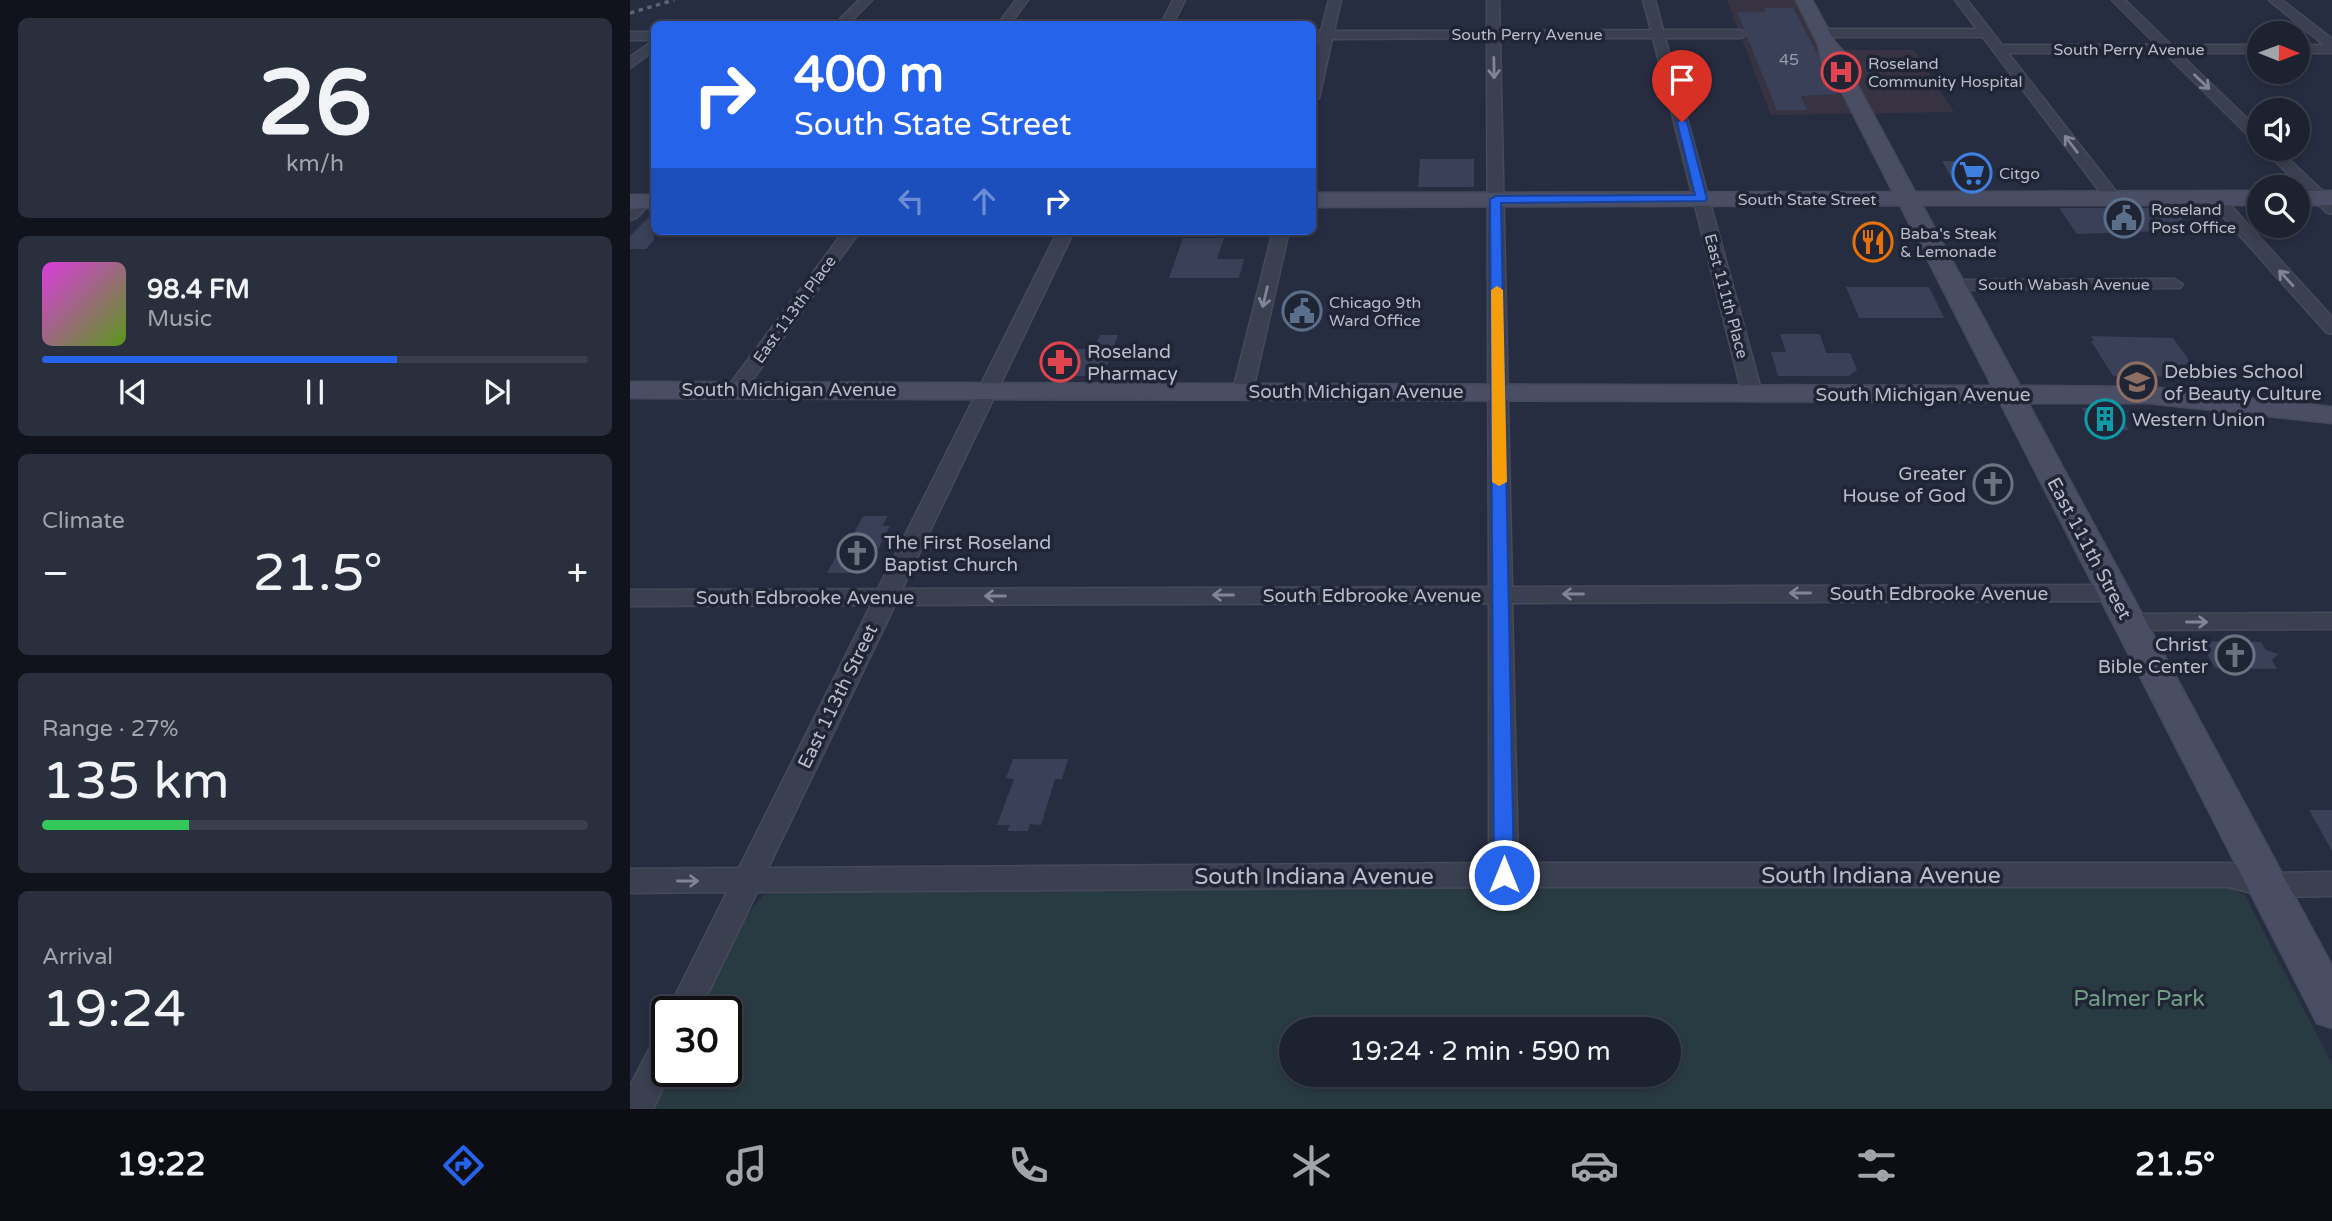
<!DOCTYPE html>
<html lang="en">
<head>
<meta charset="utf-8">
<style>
  :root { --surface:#1d2231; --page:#2a2f3d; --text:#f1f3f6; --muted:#a0a4ab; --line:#3b3f4d; --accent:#2563eb }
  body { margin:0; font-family:"Varela Round",sans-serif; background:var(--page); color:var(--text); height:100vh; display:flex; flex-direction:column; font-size:26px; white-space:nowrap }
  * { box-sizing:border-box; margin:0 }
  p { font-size:23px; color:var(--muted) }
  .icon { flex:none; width:38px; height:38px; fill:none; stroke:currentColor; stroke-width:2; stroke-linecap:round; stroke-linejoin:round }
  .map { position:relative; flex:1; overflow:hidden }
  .details { display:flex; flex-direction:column; gap:18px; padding:18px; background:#10131b; width:630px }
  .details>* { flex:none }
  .top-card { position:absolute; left:21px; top:21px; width:665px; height:214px; border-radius:10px; box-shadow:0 4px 10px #0003,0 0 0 2px var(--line); background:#2563eb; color:#fff; overflow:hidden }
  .needle { width:46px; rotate:91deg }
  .controls { position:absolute; left:1617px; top:21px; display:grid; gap:14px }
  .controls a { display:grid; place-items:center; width:63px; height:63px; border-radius:50%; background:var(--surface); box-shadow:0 4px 10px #0003,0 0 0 2px var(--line); font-size:35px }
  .speed { position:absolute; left:21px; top:996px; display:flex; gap:14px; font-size:35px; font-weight:700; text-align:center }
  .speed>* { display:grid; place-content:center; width:91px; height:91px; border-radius:50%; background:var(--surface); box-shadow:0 4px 10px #0003,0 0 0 2px var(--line); line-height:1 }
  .speed .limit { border:4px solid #111; border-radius:10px; background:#fff; color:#111 }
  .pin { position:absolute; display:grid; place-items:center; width:60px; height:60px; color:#fff; margin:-72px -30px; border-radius:50% 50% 50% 0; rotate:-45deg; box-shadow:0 0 7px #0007 }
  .pin .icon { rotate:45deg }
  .me { position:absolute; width:77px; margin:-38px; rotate:0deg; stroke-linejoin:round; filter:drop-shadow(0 0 5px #0008) }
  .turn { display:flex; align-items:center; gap:24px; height:147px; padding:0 28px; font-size:32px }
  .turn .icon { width:91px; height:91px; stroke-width:2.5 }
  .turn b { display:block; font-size:49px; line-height:60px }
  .lanes { display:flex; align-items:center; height:66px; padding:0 28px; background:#0003; justify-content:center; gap:35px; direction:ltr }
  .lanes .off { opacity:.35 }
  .big { font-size:52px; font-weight:600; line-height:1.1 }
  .details .card { flex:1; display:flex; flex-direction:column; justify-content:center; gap:10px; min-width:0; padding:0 24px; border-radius:10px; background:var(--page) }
  .details .dial { align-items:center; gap:0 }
  .dial b { font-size:91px; line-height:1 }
  .song { display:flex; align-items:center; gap:21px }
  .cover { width:84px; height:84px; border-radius:10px; background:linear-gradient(135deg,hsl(300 70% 55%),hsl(90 70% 35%)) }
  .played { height:7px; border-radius:4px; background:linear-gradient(90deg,var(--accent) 65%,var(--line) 65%) }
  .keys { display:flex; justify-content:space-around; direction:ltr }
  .heat { display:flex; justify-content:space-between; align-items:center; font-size:38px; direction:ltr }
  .charge { height:10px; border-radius:5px; background:linear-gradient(90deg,#34c759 27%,var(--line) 0) }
  .trip { position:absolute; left:649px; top:1017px; width:402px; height:70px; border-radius:35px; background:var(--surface); box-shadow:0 4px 10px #0003,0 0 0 2px var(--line); font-weight:600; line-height:70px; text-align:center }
  .tab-bar { display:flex; height:112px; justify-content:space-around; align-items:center; background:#0c0e14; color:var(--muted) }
  .tab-bar .icon { width:49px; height:49px }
  .tab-bar .current { color:var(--accent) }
  .tab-bar b { font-size:32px; color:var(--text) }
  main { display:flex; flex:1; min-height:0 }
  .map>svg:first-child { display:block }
  .medical { fill:#383342 }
  .green { fill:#293b42; fill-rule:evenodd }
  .building { fill:#394057 }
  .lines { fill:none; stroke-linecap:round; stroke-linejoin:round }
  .street-casing { stroke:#45495a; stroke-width:3 }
  .secondary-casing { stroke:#45495a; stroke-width:3 }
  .street { fill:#3b4051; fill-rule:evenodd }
  .secondary { fill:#494e64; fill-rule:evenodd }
  .rail { stroke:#5d6378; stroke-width:3.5; stroke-dasharray:4.5 4.5; stroke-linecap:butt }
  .oneway { stroke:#808494 }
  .route { fill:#2563eb; stroke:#184099; stroke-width:2 }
  .slow { fill:#f59e0b }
  .labels { text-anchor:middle; stroke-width:7; stroke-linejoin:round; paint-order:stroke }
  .far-street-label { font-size:16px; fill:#b8bccb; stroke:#202536 }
  .number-label { font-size:16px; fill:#969bac }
  .far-poi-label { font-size:16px; fill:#b8bccb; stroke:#202536; text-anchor:start }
  .poi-label { font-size:19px; fill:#b8bccb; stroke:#202536; text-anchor:start }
  .street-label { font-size:19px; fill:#b8bccb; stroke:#202536 }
  .near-street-label { font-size:23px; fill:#b8bccb; stroke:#202536 }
  .near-park-label { font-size:23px; fill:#6f9c82; stroke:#202536 }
</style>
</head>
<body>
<main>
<section class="details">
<div class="card dial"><b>26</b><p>km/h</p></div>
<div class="card">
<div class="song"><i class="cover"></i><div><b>98.4 FM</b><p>Music</p></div></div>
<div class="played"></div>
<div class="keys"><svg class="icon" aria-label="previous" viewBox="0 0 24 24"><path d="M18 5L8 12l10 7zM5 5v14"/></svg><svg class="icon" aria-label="pause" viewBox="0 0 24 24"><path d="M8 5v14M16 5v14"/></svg><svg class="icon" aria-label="next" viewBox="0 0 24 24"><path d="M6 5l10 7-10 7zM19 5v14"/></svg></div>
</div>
<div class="card"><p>Climate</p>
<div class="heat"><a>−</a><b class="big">21.5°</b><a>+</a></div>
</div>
<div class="card"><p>Range · 27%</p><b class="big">135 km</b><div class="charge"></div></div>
<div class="card"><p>Arrival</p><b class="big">19:24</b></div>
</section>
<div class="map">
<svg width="1702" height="1109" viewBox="0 0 1702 1109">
  <rect width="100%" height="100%" fill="#272d41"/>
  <path class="medical" d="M1097 0H1168L1192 50H1284L1324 112 1141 115Z"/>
  <path class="green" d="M1597 885 1615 896 1702 1064V1109H24L42 1071H96V1012L70 1011 112 921 133 896 156 888ZM662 1029H1040V1074H662Z"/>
  <g class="building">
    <path d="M1134 8H1163L1188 55 1190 66 1207 94 1171 96 1177 110H1147L1117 37 1119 33 1114 29 1107 12H1136Z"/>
    <path d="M790 159H844V187H788Z"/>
    <path d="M1312 161H1331L1346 187H1327Z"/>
    <path d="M1429 208H1543L1562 230 1447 234Z"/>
    <path d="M24 212V240L16 249H0V236Z"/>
    <path d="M553 238H594L587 259H614L609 278H539Z"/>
    <path d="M1216 287H1299L1314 318H1229Z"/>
    <path d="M1150 334H1190L1196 353H1220L1227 370 1219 376H1148L1141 352H1156Z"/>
    <path d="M470 335H488L473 376H414L427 349H464Z"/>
    <path d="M1461 336 1543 338 1575 382 1518 375 1483 376 1461 341H1464Z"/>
    <path d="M1452 408H1485L1499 430H1465Z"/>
    <path d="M233 516H258L252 526H260L236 573H197L219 533H224Z"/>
    <path d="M1570 641 1631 642 1636 650 1648 654 1642 660 1647 669 1585 668Z"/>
    <path d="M383 759H438L432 779H425L411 825 400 824 398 831H377L380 825H367L384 779 376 778Z"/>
    <path d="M1679 810H1702V851Z"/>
  </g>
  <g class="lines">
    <g class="street-casing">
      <g id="street">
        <path d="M229 0H242L218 24H205Z"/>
        <path d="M386 0H398L380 24H368Z"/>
        <path d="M543 0H555L543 24H531Z"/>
        <path d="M699 0H711L704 31H857V0H869L870 31 1021 30 1013 0H1025L1033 30H1111L1117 34 1111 38H1035L1132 393 1122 399 1112 393 1023 38H870L882 587 1483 585 1491 587 1495 593 1491 599 1483 601 882 603 888 863H1599L1636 873 1702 872V896L1636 897 1599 887H874L127 892 69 1012H37L97 892 0 893V869L109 868 241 605 0 606V590L248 589 428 231H444L272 589 859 587 857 38 702 39 689 98 682 102V68L690 39H682V31H691ZM859 603V863L138 868 265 605Z"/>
        <path d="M1325 0H1337L1372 45H1527L1482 0H1495L1541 45H1629V53H1549L1629 130V142L1624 141 1535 53H1378L1491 198 1483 203 1477 201 1353 37H1191L1185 33 1191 29H1347Z"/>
        <path d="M1639 0H1652L1702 39V53H1668V45H1694Z"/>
        <rect x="0" y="32" width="24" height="8"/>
        <path d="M24 40V50L0 68V57Z"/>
        <path d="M1633 149H1648L1702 200V214L1696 212Z"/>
        <path d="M1585 193 1591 195 1702 317V334L1696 332 1579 201 1577 198Z"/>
        <path d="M14 197 22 202 6 218 0 220V206Z"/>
        <path d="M214 231H230L114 392H100L97 388 100 384Z"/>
        <path d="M643 231H659L623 390 613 396 603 390Z"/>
        <path d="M1544 279 1553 284 1550 288 1323 290 1314 285 1323 280Z"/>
        <path d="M1702 613V629L1499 630 1490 628 1487 622 1490 616 1499 614Z"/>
        <path d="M37 1031V1071H41L23 1109H0V1086L26 1036Z"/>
      </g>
    </g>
    <g class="secondary-casing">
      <g id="secondary">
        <path d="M1166 0H1182L1205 42 1219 58 1210 64 1224 79 1285 192 1629 191V205H1292L1390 386 1518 387 1702 407V423L1518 403H1398L1702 966V1028L1687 1023 1370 402 0 398V382L1362 386 1270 205 682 207V193L1263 192 1207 82 1192 64 1188 44Z"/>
        <rect x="1668" y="191" width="34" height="14"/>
        <path d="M0 195H24V207L0 209Z"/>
      </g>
    </g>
    <use href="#street" class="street"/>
    <use href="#secondary" class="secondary"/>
    <path class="rail" d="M0 13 44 0"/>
  </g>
  <defs><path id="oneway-shaft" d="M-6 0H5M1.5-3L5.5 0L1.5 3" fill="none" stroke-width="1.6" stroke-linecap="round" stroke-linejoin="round" transform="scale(1.75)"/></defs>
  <g class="oneway">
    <use href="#oneway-shaft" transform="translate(864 68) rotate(89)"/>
    <use href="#oneway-shaft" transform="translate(1572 82) rotate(44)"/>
    <use href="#oneway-shaft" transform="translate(1441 144) rotate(-127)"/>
    <use href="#oneway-shaft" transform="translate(1656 278) rotate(-132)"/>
    <use href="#oneway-shaft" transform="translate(635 297) rotate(103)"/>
    <use href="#oneway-shaft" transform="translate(1170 593) rotate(180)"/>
    <use href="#oneway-shaft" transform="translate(943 594) rotate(180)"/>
    <use href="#oneway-shaft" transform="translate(593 595) rotate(180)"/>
    <use href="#oneway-shaft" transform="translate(365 596) rotate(180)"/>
    <use href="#oneway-shaft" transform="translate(1567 622)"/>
    <use href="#oneway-shaft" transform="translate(58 881)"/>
  </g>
  <path class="route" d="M1052 119 1057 122 1077 199 1075 201 871 203 884 875 881 881 874 883 867 881 864 875 860 199 866 196 1065 195 1047 122Z"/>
  <path class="slow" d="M867 286 873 290 877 482 869 486 862 482 861 290Z"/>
  <defs>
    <g id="hospital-ring" transform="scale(2.0125)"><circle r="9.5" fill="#202536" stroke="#e0444e" stroke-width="1.5"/><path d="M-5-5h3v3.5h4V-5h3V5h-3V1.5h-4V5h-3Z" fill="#e0444e"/></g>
    <g id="supermarket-ring" transform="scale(2.0125)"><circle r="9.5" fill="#202536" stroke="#3f7fe0" stroke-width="1.5"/><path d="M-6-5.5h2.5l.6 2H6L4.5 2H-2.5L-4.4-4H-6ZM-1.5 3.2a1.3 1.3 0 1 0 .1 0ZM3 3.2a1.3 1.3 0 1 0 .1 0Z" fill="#3f7fe0"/></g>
    <g id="civic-ring" transform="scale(2.0125)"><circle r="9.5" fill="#202536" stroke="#5c6f8a" stroke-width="1.5"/><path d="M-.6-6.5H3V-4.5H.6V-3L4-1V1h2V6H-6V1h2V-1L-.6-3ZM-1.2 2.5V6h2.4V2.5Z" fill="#5c6f8a"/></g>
    <g id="restaurant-ring" transform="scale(2.0125)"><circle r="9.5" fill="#202536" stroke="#e8710a" stroke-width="1.5"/><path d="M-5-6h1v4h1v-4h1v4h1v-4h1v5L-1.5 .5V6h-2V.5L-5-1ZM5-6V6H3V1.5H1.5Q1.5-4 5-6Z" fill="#e8710a"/></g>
    <g id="pharmacy-ring" transform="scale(2.0125)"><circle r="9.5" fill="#202536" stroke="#e0444e" stroke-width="1.5"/><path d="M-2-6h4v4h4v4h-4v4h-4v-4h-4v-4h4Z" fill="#e0444e"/></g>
    <g id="school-ring" transform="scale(2.0125)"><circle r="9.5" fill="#202536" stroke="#8d6e63" stroke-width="1.5"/><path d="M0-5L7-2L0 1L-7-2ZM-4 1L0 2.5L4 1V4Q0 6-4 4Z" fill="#8d6e63"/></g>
    <g id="building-ring" transform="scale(2.0125)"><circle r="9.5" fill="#202536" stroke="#0f9aa8" stroke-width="1.5"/><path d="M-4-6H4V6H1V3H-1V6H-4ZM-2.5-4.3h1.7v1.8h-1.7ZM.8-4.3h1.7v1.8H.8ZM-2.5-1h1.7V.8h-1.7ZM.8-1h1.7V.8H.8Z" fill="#0f9aa8"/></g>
    <g id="church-ring" transform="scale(2.0125)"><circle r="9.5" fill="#202536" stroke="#6b7280" stroke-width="1.5"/><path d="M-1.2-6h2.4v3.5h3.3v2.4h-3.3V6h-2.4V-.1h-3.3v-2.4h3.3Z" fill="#6b7280"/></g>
  </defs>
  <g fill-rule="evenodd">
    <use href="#hospital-ring" x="1211" y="72"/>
    <use href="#supermarket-ring" x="1342" y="173"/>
    <use href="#civic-ring" x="1494" y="218"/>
    <use href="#restaurant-ring" x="1243" y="242"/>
    <use href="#civic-ring" x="672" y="311"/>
    <use href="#pharmacy-ring" x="430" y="362"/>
    <use href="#school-ring" x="1507" y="382"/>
    <use href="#building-ring" x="1475" y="419"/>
    <use href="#church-ring" x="1363" y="484"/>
    <use href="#church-ring" x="227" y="553"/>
    <use href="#church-ring" x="1605" y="655"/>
  </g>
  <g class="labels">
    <g class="far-street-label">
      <text x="897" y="40">South Perry Avenue</text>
      <text x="1499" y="55">South Perry Avenue</text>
      <text x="1177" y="205">South State Street</text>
      <text x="1434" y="290">South Wabash Avenue</text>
      <text transform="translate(1097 296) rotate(75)" y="6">East 111th Place</text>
      <text transform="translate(164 309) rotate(-54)" y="6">East 113th Place</text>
    </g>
    <g class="number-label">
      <text x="1159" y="65">45</text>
    </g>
    <g class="far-poi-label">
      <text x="1238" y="69">Roseland<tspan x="1238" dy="18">Community Hospital</tspan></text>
      <text x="1369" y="179">Citgo</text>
      <text x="1521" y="215">Roseland<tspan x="1521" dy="18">Post Office</tspan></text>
      <text x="1270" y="239">Baba's Steak<tspan x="1270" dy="18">&amp; Lemonade</tspan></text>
      <text x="699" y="308">Chicago 9th<tspan x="699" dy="18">Ward Office</tspan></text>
    </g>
    <g class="poi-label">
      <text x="457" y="358">Roseland<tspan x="457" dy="22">Pharmacy</tspan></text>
      <text x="1534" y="378">Debbies School<tspan x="1534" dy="22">of Beauty Culture</tspan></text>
      <text x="1502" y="426">Western Union</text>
      <text x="1336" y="480" text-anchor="end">Greater<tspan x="1336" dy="22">House of God</tspan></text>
      <text x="254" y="549">The First Roseland<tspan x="254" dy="22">Baptist Church</tspan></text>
      <text x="1578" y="651" text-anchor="end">Christ<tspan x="1578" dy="22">Bible Center</tspan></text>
    </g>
    <g class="street-label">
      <text x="159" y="396">South Michigan Avenue</text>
      <text x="726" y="398">South Michigan Avenue</text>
      <text x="1293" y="401">South Michigan Avenue</text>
      <text transform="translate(1460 548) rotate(62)" y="7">East 111th Street</text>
      <text x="1309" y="600">South Edbrooke Avenue</text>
      <text x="742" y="602">South Edbrooke Avenue</text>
      <text x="175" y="604">South Edbrooke Avenue</text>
      <text transform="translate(207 696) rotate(-64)" y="7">East 113th Street</text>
    </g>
    <g class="near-street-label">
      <text x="1251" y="883">South Indiana Avenue</text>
      <text x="684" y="884">South Indiana Avenue</text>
    </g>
    <g class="near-park-label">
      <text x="1509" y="1006">Palmer Park</text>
    </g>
  </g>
</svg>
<div class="controls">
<a><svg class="needle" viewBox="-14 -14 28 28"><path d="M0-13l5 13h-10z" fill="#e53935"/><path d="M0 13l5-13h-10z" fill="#a0a4ab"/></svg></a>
<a><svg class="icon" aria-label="sound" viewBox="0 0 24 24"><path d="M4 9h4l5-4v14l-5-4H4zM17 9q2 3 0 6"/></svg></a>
<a><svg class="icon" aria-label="search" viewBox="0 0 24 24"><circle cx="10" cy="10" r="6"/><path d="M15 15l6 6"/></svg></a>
</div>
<div class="speed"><div class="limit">30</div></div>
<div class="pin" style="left:1052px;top:122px;background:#d93025"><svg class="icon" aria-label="arrive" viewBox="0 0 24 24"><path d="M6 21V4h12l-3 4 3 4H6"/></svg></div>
<svg class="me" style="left:874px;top:875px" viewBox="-20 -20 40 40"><circle r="17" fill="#2563eb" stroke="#fff" stroke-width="3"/><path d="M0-11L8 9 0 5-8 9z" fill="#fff"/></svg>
<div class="trip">19:24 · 2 min · 590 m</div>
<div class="top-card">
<div class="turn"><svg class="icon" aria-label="right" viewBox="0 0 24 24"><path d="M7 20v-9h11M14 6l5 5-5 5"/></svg><div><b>400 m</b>South State Street</div></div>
<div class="lanes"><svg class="icon off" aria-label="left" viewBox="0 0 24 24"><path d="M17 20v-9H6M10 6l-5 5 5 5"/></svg><svg class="icon off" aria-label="ahead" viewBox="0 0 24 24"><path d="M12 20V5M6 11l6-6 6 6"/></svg><svg class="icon" aria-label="right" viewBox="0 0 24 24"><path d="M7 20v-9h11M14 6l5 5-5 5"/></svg></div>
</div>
</div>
</main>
<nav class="tab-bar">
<b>19:22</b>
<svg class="icon current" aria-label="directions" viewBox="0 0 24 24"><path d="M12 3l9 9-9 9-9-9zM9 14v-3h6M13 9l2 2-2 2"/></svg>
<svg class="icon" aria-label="music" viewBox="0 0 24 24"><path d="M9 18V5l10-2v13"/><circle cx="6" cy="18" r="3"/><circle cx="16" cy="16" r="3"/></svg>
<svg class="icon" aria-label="phone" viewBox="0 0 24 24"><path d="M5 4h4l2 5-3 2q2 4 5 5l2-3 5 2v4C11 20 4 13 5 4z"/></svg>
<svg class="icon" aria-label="climate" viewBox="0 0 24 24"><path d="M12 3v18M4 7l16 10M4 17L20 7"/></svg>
<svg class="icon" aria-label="car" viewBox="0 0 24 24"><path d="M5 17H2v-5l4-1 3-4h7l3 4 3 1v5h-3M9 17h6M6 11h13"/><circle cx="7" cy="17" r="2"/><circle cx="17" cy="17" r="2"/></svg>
<svg class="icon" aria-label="filters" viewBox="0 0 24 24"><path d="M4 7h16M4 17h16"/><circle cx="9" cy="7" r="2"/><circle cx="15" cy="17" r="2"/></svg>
<b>21.5°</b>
</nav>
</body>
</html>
